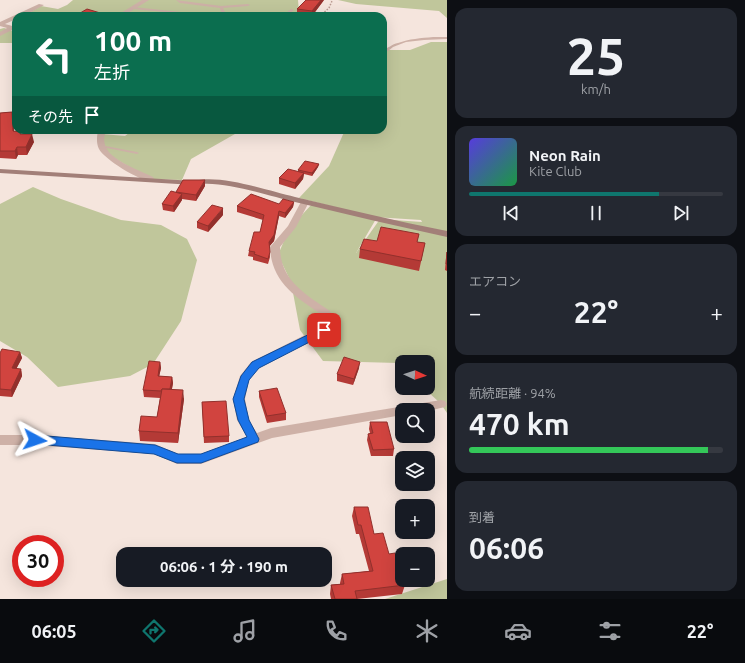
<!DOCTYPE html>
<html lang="ja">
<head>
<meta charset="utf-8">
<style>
  :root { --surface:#171b24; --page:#242831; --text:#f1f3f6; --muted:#9ea1a6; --line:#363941; --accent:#0f766e }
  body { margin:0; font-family:Ubuntu,"Noto Sans JP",sans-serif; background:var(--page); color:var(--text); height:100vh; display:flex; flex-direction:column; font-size:15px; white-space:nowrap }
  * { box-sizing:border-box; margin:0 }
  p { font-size:13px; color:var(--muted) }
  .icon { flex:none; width:22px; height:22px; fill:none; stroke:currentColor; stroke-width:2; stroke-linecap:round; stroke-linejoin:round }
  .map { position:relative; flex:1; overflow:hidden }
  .drawer { display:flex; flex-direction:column; gap:8px; padding:8px; background:#0d0f14; width:298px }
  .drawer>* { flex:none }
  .guide { position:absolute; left:12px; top:12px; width:375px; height:122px; border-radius:12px; box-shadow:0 4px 16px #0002; background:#0b6e4f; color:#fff; overflow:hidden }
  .needle { width:26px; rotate:93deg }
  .buttons { position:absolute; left:395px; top:355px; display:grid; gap:8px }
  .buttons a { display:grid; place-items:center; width:40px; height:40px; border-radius:8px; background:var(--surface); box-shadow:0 4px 16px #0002; font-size:20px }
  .speed { position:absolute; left:12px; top:535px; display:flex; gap:8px; font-size:20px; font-weight:700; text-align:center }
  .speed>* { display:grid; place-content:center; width:52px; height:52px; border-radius:50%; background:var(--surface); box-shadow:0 4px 16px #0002; line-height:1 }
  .speed .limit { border:6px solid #d22; background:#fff; color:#111 }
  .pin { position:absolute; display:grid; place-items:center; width:34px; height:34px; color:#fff; margin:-17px; border-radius:8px; box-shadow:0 2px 6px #0006 }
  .me { position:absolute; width:44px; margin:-22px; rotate:95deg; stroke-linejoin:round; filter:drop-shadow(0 0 3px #0008) }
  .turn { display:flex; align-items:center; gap:14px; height:84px; padding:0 16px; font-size:18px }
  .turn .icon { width:52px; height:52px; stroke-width:2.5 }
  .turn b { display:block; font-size:28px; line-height:34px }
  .then { display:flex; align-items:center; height:38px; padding:0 16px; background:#0003; gap:8px; font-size:15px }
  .big { font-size:30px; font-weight:700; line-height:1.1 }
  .drawer .tile { flex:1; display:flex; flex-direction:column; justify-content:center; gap:6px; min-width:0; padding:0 14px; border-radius:12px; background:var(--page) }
  .drawer .dial { align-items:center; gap:0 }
  .dial b { font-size:52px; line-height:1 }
  .song { display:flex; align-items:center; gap:12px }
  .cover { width:48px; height:48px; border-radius:6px; background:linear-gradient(135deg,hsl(250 70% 55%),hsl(140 70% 35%)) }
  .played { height:4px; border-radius:2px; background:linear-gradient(90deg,var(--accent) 75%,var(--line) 75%) }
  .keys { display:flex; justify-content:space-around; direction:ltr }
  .heat { display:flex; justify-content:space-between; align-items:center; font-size:22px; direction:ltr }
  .charge { height:6px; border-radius:3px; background:linear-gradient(90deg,#34c759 94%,var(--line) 0) }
  .trip { position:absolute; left:116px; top:547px; width:216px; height:40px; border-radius:12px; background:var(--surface); box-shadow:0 4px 16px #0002; font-weight:700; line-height:40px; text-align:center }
  .dock { display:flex; height:64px; justify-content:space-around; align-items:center; background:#090b0e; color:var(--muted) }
  .dock .icon { width:28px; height:28px }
  .dock .on { color:var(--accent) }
  .dock b { font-size:18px; color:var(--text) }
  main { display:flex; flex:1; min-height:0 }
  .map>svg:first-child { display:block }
  .green { fill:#c0c69b }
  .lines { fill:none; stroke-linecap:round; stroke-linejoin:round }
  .path { stroke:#ba9a91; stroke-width:1.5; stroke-dasharray:1.5 1.5; stroke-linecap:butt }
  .lane { fill:#ceb1a7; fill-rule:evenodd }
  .street { fill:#ceb1a7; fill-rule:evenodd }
  .secondary { fill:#a27f78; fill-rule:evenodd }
  .wall { fill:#b43a36 }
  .shaded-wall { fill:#92302c }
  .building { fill:#d1443f; stroke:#92302c }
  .route { fill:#1a73e8; stroke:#114b97 }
</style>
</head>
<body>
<main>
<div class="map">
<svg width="447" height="599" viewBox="0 0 447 599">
  <rect width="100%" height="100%" fill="#f5e5dd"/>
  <g class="green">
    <path d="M73 0H298L299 12 291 16H103L87 10 72 16H32L27 14 41 6 58 9 67 5Z"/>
    <path d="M338 0H447V18L439 11 356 4Z"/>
    <path d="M4 28 16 32V43H0V29Z"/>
    <path d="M431 42H447V413L441 404 424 388H428V362H402V367L398 363 323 361 300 330 291 282 278 255 289 229 312 204 376 219 356 253 380 219 422 222 421 220 374 217 299 198 329 166 345 130H383V50H410Z"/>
    <path d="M133 130H242L191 159 182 180 150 179 104 152 102 134 125 136Z"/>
    <path d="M33 187 61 199 121 220 161 225 187 239 197 260 181 321 153 364 130 376 58 387 27 357 0 341V204Z"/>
    <path d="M447 579V599H385Z"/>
  </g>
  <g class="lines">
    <path class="path" d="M320 16 329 8 332 1 331 0"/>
    <g class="lane">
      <path d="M176 0 221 6 248 4 250 5 248 6 223 8 225 12 223 16H207L133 9 131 8 133 7 219 16 221 12 220 8 180 3Z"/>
      <path d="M291 9 294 10 286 16H282Z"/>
      <path d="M433 37H447V39L424 40 406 42 393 47 388 51H383V49C388 49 392 44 398 43 409 39 421 38 433 37Z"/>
      <path d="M100 145 137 152 139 153 137 154 102 147H100Z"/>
    </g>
    <g class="street">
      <path d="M142 0H149L123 16H116Z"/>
      <path d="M39 4 44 5 24 16H16V19L5 24 16 27V31L12 30 0 36V32L7 28 0 26V22Z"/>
      <path d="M98 130H106C104 136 103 143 107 149 113 161 141 171 153 177L154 179 153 181C142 183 104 159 99 149 96 143 97 136 98 130Z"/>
      <path d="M305 199 309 202 296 227 280 247C280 280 305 294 330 311L331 313 328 333 259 368 249 380 245 399 249 420 257 433 271 428 441 400 445 401 447 404 445 407 428 411 402 410V415L272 438 201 464H177L154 454 35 445H0V435H35L155 444 178 454H201L247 437 237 420 233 399 240 376 251 362 319 328 321 314C295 297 271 281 270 247L288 226 302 200Z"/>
    </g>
    <path class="secondary" d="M0 169 194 181C221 174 268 191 295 197 346 209 396 221 447 231V237C396 226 346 214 295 202 268 196 221 179 194 185L0 173Z"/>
  </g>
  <g class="wall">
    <path d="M324 0 312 16 297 14V9Z"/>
    <path d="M12 112 14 119V131L21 134 34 142 27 155H18L16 159 0 158V113Z"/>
    <path d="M77 130H92L87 134Z"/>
    <path d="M319 164 318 167 312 176 304 174 303 179 295 189 279 184V178L298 172V170Z"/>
    <path d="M205 186 196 201 182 199V200L174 212 163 210 162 204 176 192Z"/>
    <path d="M294 202 293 207 285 218 279 216 274 241 269 246 270 257 268 264 253 260V257L248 256 249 251 260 232 263 220 237 212V206L279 204Z"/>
    <path d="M223 215 208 232 197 228V222Z"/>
    <path d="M419 234 417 242 425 243 419 271 359 258 360 249 377 241Z"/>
    <path d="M447 252V271L445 270 446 258Z"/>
    <path d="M20 352 22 358 16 369H21L22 376 12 397 0 396V353Z"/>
    <path d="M160 362 161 368 159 376 172 377 173 383 172 389 184 399 178 443 140 441 139 431 157 417 160 398 144 397 143 390Z"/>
    <path d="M359 368 353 385 337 381V374Z"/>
    <path d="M259 391 286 413V420L267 423 259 397Z"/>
    <path d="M202 402 229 436V442L204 443Z"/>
    <path d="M370 422 394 449 393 456H371L367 440 368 434 370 433 369 429Z"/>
    <path d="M354 507 389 554 405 585 402 594 357 599H331L330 594 331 585 340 584V583L342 574 369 571 359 534H356L352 516Z"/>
  </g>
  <g class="shaded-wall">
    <path d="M321 0H324L312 16V11Z"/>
    <path d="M12 112 14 119V139L13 131Z"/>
    <path d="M87 130H92L87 134Z"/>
    <path d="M32 134 34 142 27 155 26 147Z"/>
    <path d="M17 147 18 155 16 159 15 151Z"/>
    <path d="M319 164 318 167 312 176V173Z"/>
    <path d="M304 173 303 179 295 189V183Z"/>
    <path d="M205 180V186L196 201V195Z"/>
    <path d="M182 194V200L174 212 173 206Z"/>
    <path d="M294 202 293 207 285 218V213Z"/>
    <path d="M223 208V215L208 232V226Z"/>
    <path d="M279 211V216L274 241 269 247V242Z"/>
    <path d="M20 352 22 358 13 375 12 368Z"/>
    <path d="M160 362 161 368 158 382V376Z"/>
    <path d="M360 362 359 368 353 385 354 379Z"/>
    <path d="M21 369 22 376 12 397 11 390Z"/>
    <path d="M172 377 173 383 170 398V392Z"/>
    <path d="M183 390 184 399 178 443V433Z"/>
  </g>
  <g class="building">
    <path d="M306 0H321L312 11 297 9Z"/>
    <path d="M87 9 107 15 105 16H75Z"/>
    <path d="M12 112 13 131 21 132 20 134H32L26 147H17L15 151H0V113Z"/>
    <path d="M305 161 319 164 312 173 298 170Z"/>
    <path d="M288 169 304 173 295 183 279 178Z"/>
    <path d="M183 180H205L196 195 176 192Z"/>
    <path d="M171 191 182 194 173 206 162 204Z"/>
    <path d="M251 194 279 204 283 199 294 202 285 213 279 211 274 235 269 242 270 252 268 259 254 254 255 252 249 251 254 232H260L264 215 237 206Z"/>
    <path d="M212 205 223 208 208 226 197 222Z"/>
    <path d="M381 227 419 234 417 242 425 243 421 261 360 249 364 239 377 241Z"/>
    <path d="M447 252V264H446Z"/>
    <path d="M2 349 20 352 12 368 21 369 11 390 0 389V353Z"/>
    <path d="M344 357 360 362 354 379 337 374Z"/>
    <path d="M149 361 160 362 158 376 172 377 170 389H162L161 391 143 390Z"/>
    <path d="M277 388 286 413 267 416 259 391Z"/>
    <path d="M162 389 183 390 178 433 139 431 141 416 157 417Z"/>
    <path d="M226 401 229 436 204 437 202 402Z"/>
    <path d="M370 422H387L394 449 373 450 368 434 373 433Z"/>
    <path d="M354 507H368L374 534 383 533 389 554 395 553 402 577V580H403L405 585 355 591 357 599H335L331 585 344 584 342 574 373 571 361 525H358Z"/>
  </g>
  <path class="route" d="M324 327 327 328 329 330 327 333 259 368 249 380 244 399 249 420 259 439 258 442 201 463H177L154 454 35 444 31 443 30 440 31 437 35 435 155 445 178 454H201L247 437 238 420 233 399 241 376 252 362Z"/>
</svg>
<div class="buttons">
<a><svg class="needle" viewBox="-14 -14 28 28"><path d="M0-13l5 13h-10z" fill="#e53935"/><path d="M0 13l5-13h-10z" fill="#9ea1a6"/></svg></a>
<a><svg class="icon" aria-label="search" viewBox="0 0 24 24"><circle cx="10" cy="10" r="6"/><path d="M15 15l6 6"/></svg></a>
<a><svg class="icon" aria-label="layers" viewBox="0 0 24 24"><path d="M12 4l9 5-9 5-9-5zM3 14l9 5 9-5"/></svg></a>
<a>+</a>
<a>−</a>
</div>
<div class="speed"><div class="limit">30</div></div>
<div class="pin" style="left:324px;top:330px;background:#d93025"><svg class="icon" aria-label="arrive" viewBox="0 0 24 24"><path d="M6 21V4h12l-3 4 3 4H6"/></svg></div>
<svg class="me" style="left:35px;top:440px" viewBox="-20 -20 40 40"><path d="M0-17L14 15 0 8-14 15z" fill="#1a73e8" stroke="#fff" stroke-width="4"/></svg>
<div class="trip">06:06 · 1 分 · 190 m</div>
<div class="guide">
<div class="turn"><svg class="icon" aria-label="left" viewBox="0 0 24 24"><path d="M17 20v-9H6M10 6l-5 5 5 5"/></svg><div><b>100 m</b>左折</div></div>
<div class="then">その先<svg class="icon" aria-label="arrive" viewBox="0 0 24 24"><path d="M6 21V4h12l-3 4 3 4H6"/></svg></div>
</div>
</div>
<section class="drawer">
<div class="tile dial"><b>25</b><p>km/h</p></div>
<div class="tile">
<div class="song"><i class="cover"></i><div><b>Neon Rain</b><p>Kite Club</p></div></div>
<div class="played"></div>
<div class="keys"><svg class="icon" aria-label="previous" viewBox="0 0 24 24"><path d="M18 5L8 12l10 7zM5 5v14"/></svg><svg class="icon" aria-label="pause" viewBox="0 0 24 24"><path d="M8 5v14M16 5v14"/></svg><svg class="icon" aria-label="next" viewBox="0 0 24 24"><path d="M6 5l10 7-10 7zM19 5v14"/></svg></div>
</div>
<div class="tile"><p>エアコン</p>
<div class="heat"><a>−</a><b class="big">22°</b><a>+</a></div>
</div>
<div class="tile"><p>航続距離 · 94%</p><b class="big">470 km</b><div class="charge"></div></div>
<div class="tile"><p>到着</p><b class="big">06:06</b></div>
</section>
</main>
<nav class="dock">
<b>06:05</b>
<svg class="icon on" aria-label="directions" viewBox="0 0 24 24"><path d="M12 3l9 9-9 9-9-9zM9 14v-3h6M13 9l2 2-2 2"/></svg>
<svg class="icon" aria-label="music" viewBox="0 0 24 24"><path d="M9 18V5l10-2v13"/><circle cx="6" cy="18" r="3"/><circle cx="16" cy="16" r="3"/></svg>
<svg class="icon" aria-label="phone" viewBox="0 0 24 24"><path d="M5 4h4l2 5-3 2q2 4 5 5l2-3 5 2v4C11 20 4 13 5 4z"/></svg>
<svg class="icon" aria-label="climate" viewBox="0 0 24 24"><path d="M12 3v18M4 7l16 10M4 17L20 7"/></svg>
<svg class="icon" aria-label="car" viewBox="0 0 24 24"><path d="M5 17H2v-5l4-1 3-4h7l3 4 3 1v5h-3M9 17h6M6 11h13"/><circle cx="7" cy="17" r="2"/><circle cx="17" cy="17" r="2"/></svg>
<svg class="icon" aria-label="filters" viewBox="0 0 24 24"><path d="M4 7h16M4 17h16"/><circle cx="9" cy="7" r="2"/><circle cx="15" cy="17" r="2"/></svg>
<b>22°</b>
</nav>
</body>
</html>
